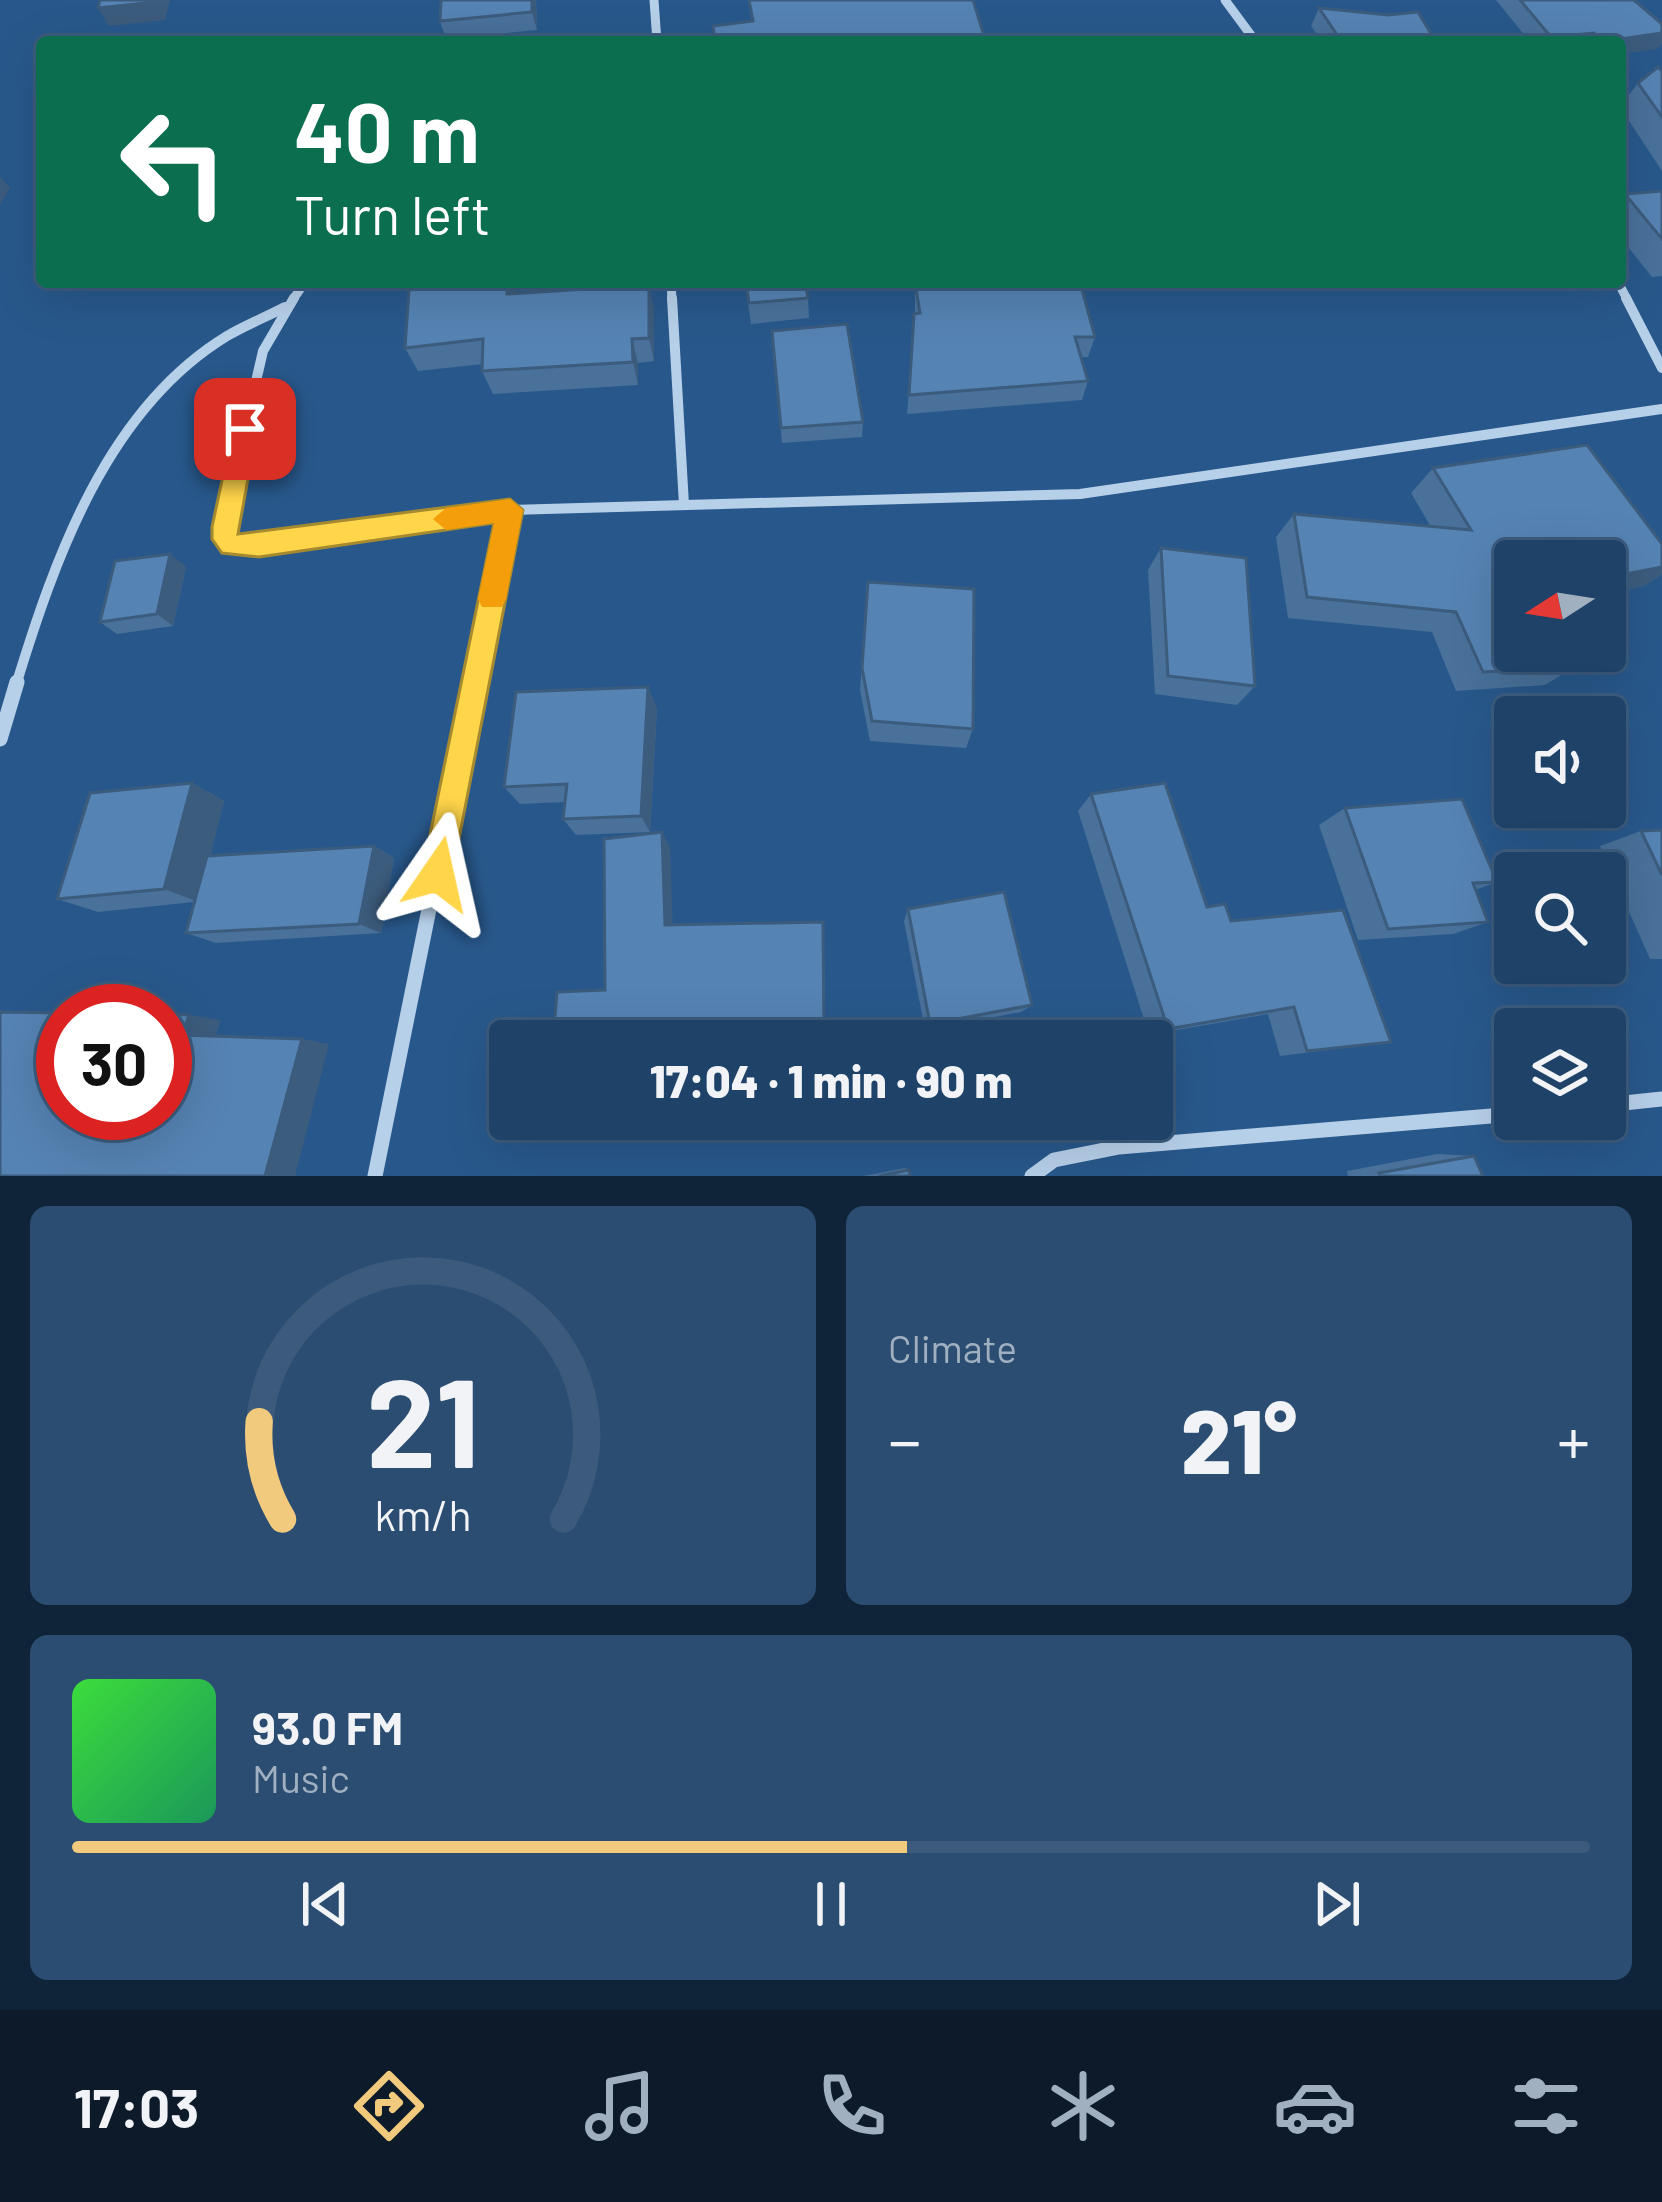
<!DOCTYPE html>
<html lang="en">
<head>
<meta charset="utf-8">
<style>
  :root { --surface:#1e4268; --page:#2b4d71; --text:#f1f3f6; --muted:#a1b0c0; --line:#3c5b7c; --accent:#f1ca7d }
  body { margin:0; font-family:Barlow,sans-serif; background:var(--page); color:var(--text); height:100vh; display:flex; flex-direction:column; font-size:45px; white-space:nowrap }
  * { box-sizing:border-box; margin:0 }
  p { font-size:39px; color:var(--muted) }
  .icon { flex:none; width:66px; height:66px; fill:none; stroke:currentColor; stroke-width:2; stroke-linecap:round; stroke-linejoin:round }
  .map { position:relative; height:1176px; overflow:hidden }
  .details { display:flex; flex-direction:column; gap:30px; padding:30px; background:#102439; flex:1 }
  .details>* { flex:none }
  .guide { position:absolute; left:36px; top:36px; width:1590px; height:252px; border-radius:12px; box-shadow:0 12px 48px #0002,0 0 0 3px var(--line); background:#0b6e4f; color:#fff; overflow:hidden }
  .needle { width:78px; rotate:258deg }
  .tools { position:absolute; left:1494px; top:540px; display:grid; gap:24px }
  .tools a { display:grid; place-items:center; width:132px; height:132px; border-radius:12px; background:var(--surface); box-shadow:0 12px 48px #0002,0 0 0 3px var(--line); font-size:60px }
  .speed { position:absolute; left:36px; top:984px; display:flex; gap:24px; font-size:60px; font-weight:700; text-align:center }
  .speed>* { display:grid; place-content:center; width:156px; height:156px; border-radius:50%; background:var(--surface); box-shadow:0 12px 48px #0002,0 0 0 3px var(--line); line-height:1 }
  .speed .limit { border:18px solid #d22; background:#fff; color:#111 }
  .pin { position:absolute; display:grid; place-items:center; width:102px; height:102px; color:#fff; margin:-51px; border-radius:24px; box-shadow:0 6px 18px #0006 }
  .me { position:absolute; width:132px; margin:-66px; rotate:11deg; stroke-linejoin:round; filter:drop-shadow(0 0 9px #0008) }
  .turn { display:flex; align-items:center; gap:42px; height:252px; padding:0 60px; font-size:54px }
  .turn .icon { width:156px; height:156px; stroke-width:2.5 }
  .turn b { display:block; font-size:84px; line-height:102px }
  .big { font-size:90px; font-weight:800; line-height:1.1 }
  .details .tile { flex:1; display:flex; flex-direction:column; justify-content:center; gap:18px; min-width:0; padding:0 42px; border-radius:18px; background:var(--page) }
  .details .dial { align-items:center; gap:0 }
  .dial svg { height:312px; overflow:visible; fill:none; stroke:var(--line); stroke-width:7; stroke-linecap:round; text-anchor:middle }
  .dial text { fill:var(--text); stroke:none }
  .song { display:flex; align-items:center; gap:36px }
  .cover { width:144px; height:144px; border-radius:18px; background:linear-gradient(135deg,hsl(120 70% 55%),hsl(150 70% 35%)) }
  .played { height:12px; border-radius:6px; background:linear-gradient(90deg,var(--accent) 55%,var(--line) 55%) }
  .keys { display:flex; justify-content:space-around; direction:ltr }
  .heat { display:flex; justify-content:space-between; align-items:center; font-size:66px; direction:ltr }
  .details .tiles { flex:1; display:grid; gap:30px; grid-template-columns:1fr 1fr }
  .tile:last-child { grid-column:span 2 }
  .trip { position:absolute; left:489px; top:1020px; width:684px; height:120px; border-radius:12px; background:var(--surface); box-shadow:0 12px 48px #0002,0 0 0 3px var(--line); font-weight:800; line-height:120px; text-align:center }
  .menu { display:flex; height:192px; justify-content:space-around; align-items:center; background:#0c1a2a; color:var(--muted) }
  .menu .icon { width:84px; height:84px }
  .menu .current { color:var(--accent) }
  .menu b { font-size:54px; color:var(--text) }
  .map>svg:first-child { display:block }
  .lines { fill:none; stroke-linecap:round; stroke-linejoin:round }
  .minor-far2 { stroke:#b7d0ea; stroke-width:9 }
  .minor-far1 { stroke:#b7d0ea; stroke-width:10 }
  .minor { stroke:#b7d0ea; stroke-width:15 }
  .wall { fill:#49719a }
  .shaded-wall { fill:#3c5c7d }
  .building { fill:#5583b3; stroke:#3c5c7d; stroke-width:3 }
  .route { fill:#ffd54a; stroke:#a68a30; stroke-width:3 }
  .slow { fill:#f59e0b }
</style>
</head>
<body>
<div class="map">
<svg width="1662" height="1176" viewBox="0 0 1662 1176">
  <rect width="100%" height="100%" fill="#28588b"/>
  <g class="lines">
    <g class="minor-far2">
      <path d="M654 0 657 42"/>
      <path d="M1225 0 1256 42"/>
      <path d="M671 282 672 301"/>
      <path d="M1618 282 1628 301"/>
      <path d="M292 301 305 282"/>
    </g>
    <g class="minor-far1">
      <path d="M294 298 263 351 227 507 225 539 231 545 259 546 510 510 1080 494 1662 409"/>
      <path d="M672 298 684 505"/>
      <path d="M1626 298 1662 368"/>
      <path d="M16 685C55 558 107 409 227 336 246 325 266 317 285 307"/>
      <path d="M475 685 510 510"/>
    </g>
    <g class="minor">
      <path d="M0 739 17 682"/>
      <path d="M1605 1105 1662 1099"/>
      <path d="M375 1176 475 682"/>
      <path d="M1032 1176 1054 1160 1119 1147 1515 1114"/>
    </g>
  </g>
  <g class="wall">
    <path d="M441 0H536L537 30 446 39 440 21Z"/>
    <path d="M1496 0H1634L1662 24V43L1657 49 1620 42H1530Z"/>
    <path d="M1319 8 1436 42H1322L1311 26Z"/>
    <path d="M1662 71V171L1620 107 1638 83Z"/>
    <path d="M1662 191V276L1652 277 1620 237V199L1625 194Z"/>
    <path d="M745 282 808 298 809 318 751 324Z"/>
    <path d="M915 282 1095 337 1088 357H1081L1088 381 1082 400 907 414 915 314Z"/>
    <path d="M451 285 654 308V361L638 363V385L493 394 482 371 483 364 418 371 405 348Z"/>
    <path d="M772 331 863 422 862 437 782 443Z"/>
    <path d="M1433 468 1662 544V574L1644 586 1605 594V561H1515L1576 666 1545 685 1456 691 1432 632 1288 618 1276 537 1294 514 1431 527 1411 493Z"/>
    <path d="M1161 548 1255 686 1237 705 1155 694 1148 570Z"/>
    <path d="M186 567 173 626 117 634 100 622Z"/>
    <path d="M868 582 973 729 966 748 870 741 860 690Z"/>
    <path d="M657 708 650 832 576 835 563 819 565 802 520 804 504 787Z"/>
    <path d="M192 783 224 801 210 856 374 846 394 858 381 933 216 943 186 933 194 902 98 912 57 899Z"/>
    <path d="M1091 794 1207 907 1231 921 1391 1042 1280 1056 1268 1014 1149 1035 1078 811Z"/>
    <path d="M1345 808 1497 882 1475 890 1488 922 1453 934 1358 940 1319 825Z"/>
    <path d="M1662 830V959H1650L1600 846 1641 831Z"/>
    <path d="M908 909 1032 1005 1021 1012 925 1030 904 921Z"/>
    <path d="M1437 1154 1474 1156 1483 1176H1348L1347 1171Z"/>
    <path d="M905 1168 909 1170 910 1176H864Z"/>
  </g>
  <g class="shaded-wall">
    <path d="M155 0H170L165 20 109 26 98 8Z"/>
    <path d="M532 0H536L537 30 532 12Z"/>
    <path d="M1662 33V43L1657 49 1620 54V42H1600Z"/>
    <path d="M0 177 10 188 0 205Z"/>
    <path d="M507 282H517L516 318 507 294Z"/>
    <path d="M649 285 654 308V361L649 338Z"/>
    <path d="M632 339 638 363V385L633 362Z"/>
    <path d="M170 554 186 567 173 626 157 614Z"/>
    <path d="M1662 567V574L1644 586 1605 594V578Z"/>
    <path d="M648 687 657 708 650 832 641 816Z"/>
    <path d="M192 783 224 801 199 902 164 889Z"/>
    <path d="M662 832 670 847 673 935 665 925Z"/>
    <path d="M374 846 394 858 381 933 359 924Z"/>
    <path d="M189 1015 221 1020 214 1040 182 1035Z"/>
    <path d="M302 1039 329 1044 295 1176H265Z"/>
  </g>
  <g class="building">
    <path d="M100 0H155V2L98 8Z"/>
    <path d="M441 0H532V12L440 21Z"/>
    <path d="M749 0H973L986 42H715L713 26 753 21Z"/>
    <path d="M1520 0H1634L1662 24V33L1600 42 1594 33 1551 37Z"/>
    <path d="M1319 8 1388 15 1418 12 1436 42H1342Z"/>
    <path d="M1658 67 1662 71V117L1638 83Z"/>
    <path d="M1662 191V239L1625 194Z"/>
    <path d="M452 282H507V294L649 285V338L632 339 633 362 482 371 483 339 405 348 409 290 451 285Z"/>
    <path d="M746 282H805L808 298 749 303Z"/>
    <path d="M915 282H1080L1095 337H1075L1088 381 909 395 914 314 920 313Z"/>
    <path d="M847 324 863 422 781 428 772 331Z"/>
    <path d="M1587 445 1662 544V567L1605 578V561H1515V651H1568L1576 666 1483 672 1456 612 1307 597 1294 514 1471 530 1433 468Z"/>
    <path d="M1161 548 1246 558 1255 686 1168 676Z"/>
    <path d="M170 554 157 614 100 622 115 561Z"/>
    <path d="M868 582 974 589 973 729 872 721 862 668Z"/>
    <path d="M648 687 641 816 563 819 567 784 504 787 516 692Z"/>
    <path d="M192 783 164 889 57 899 90 793Z"/>
    <path d="M1165 783 1207 907 1225 904 1231 921 1343 910 1391 1042 1307 1051 1294 1007 1168 1029 1091 794Z"/>
    <path d="M1462 799 1497 882 1473 883 1488 922 1388 929 1345 808Z"/>
    <path d="M1662 830V875L1641 831Z"/>
    <path d="M662 832 665 925 823 922 824 1040 553 1041 557 992 605 990 604 839Z"/>
    <path d="M374 846 359 924 186 933 207 856Z"/>
    <path d="M1004 892 1032 1005 930 1024 908 909Z"/>
    <path d="M0 1012 63 1013V1113H165V1014L189 1015 182 1035 302 1039 265 1176H0Z"/>
    <path d="M1474 1156 1483 1176H1380L1379 1173Z"/>
    <path d="M909 1170 910 1176H879Z"/>
  </g>
  <path class="route" d="M245 419 257 429 238 534 510 499 523 510 450 885 438 890 427 885 422 874 494 523 259 557 222 553 212 539V527L233 429Z"/>
  <path class="slow" d="M510 499 523 510 506 599 502 607H482L478 599 494 523 446 530 433 519 446 508Z"/>
</svg>
<div class="tools">
<a><svg class="needle" viewBox="-14 -14 28 28"><path d="M0-13l5 13h-10z" fill="#e53935"/><path d="M0 13l5-13h-10z" fill="#a1b0c0"/></svg></a>
<a><svg class="icon" aria-label="sound" viewBox="0 0 24 24"><path d="M4 9h4l5-4v14l-5-4H4zM17 9q2 3 0 6"/></svg></a>
<a><svg class="icon" aria-label="search" viewBox="0 0 24 24"><circle cx="10" cy="10" r="6"/><path d="M15 15l6 6"/></svg></a>
<a><svg class="icon" aria-label="layers" viewBox="0 0 24 24"><path d="M12 4l9 5-9 5-9-5zM3 14l9 5 9-5"/></svg></a>
</div>
<div class="speed"><div class="limit">30</div></div>
<div class="pin" style="left:245px;top:429px;background:#d93025"><svg class="icon" aria-label="arrive" viewBox="0 0 24 24"><path d="M6 21V4h12l-3 4 3 4H6"/></svg></div>
<svg class="me" style="left:438px;top:874px" viewBox="-20 -20 40 40"><path d="M0-17L14 15 0 8-14 15z" fill="#ffd54a" stroke="#fff" stroke-width="4"/></svg>
<div class="trip">17:04 · 1 min · 90 m</div>
<div class="guide">
<div class="turn"><svg class="icon" aria-label="left" viewBox="0 0 24 24"><path d="M17 20v-9H6M10 6l-5 5 5 5"/></svg><div><b>40 m</b>Turn left</div></div>
</div>
</div>
<section class="details">
<div class="tiles">
<div class="tile dial"><svg viewBox="0 0 100 80">
<path d="M14 69A42 42 0 1 1 86 69"/>
<path d="M14 69A42 42 0 0 1 8 44" stroke="#f1ca7d"/>
<text x="50" y="56" font-size="32" font-weight="700">21</text>
<text x="50" y="72" font-size="11">km/h</text>
</svg></div>
<div class="tile"><p>Climate</p>
<div class="heat"><a>−</a><b class="big">21°</b><a>+</a></div>
</div>
<div class="tile">
<div class="song"><i class="cover"></i><div><b>93.0 FM</b><p>Music</p></div></div>
<div class="played"></div>
<div class="keys"><svg class="icon" aria-label="previous" viewBox="0 0 24 24"><path d="M18 5L8 12l10 7zM5 5v14"/></svg><svg class="icon" aria-label="pause" viewBox="0 0 24 24"><path d="M8 5v14M16 5v14"/></svg><svg class="icon" aria-label="next" viewBox="0 0 24 24"><path d="M6 5l10 7-10 7zM19 5v14"/></svg></div>
</div>
</div>
</section>
<nav class="menu">
<b>17:03</b>
<svg class="icon current" aria-label="directions" viewBox="0 0 24 24"><path d="M12 3l9 9-9 9-9-9zM9 14v-3h6M13 9l2 2-2 2"/></svg>
<svg class="icon" aria-label="music" viewBox="0 0 24 24"><path d="M9 18V5l10-2v13"/><circle cx="6" cy="18" r="3"/><circle cx="16" cy="16" r="3"/></svg>
<svg class="icon" aria-label="phone" viewBox="0 0 24 24"><path d="M5 4h4l2 5-3 2q2 4 5 5l2-3 5 2v4C11 20 4 13 5 4z"/></svg>
<svg class="icon" aria-label="climate" viewBox="0 0 24 24"><path d="M12 3v18M4 7l16 10M4 17L20 7"/></svg>
<svg class="icon" aria-label="car" viewBox="0 0 24 24"><path d="M5 17H2v-5l4-1 3-4h7l3 4 3 1v5h-3M9 17h6M6 11h13"/><circle cx="7" cy="17" r="2"/><circle cx="17" cy="17" r="2"/></svg>
<svg class="icon" aria-label="filters" viewBox="0 0 24 24"><path d="M4 7h16M4 17h16"/><circle cx="9" cy="7" r="2"/><circle cx="15" cy="17" r="2"/></svg>
</nav>
</body>
</html>
